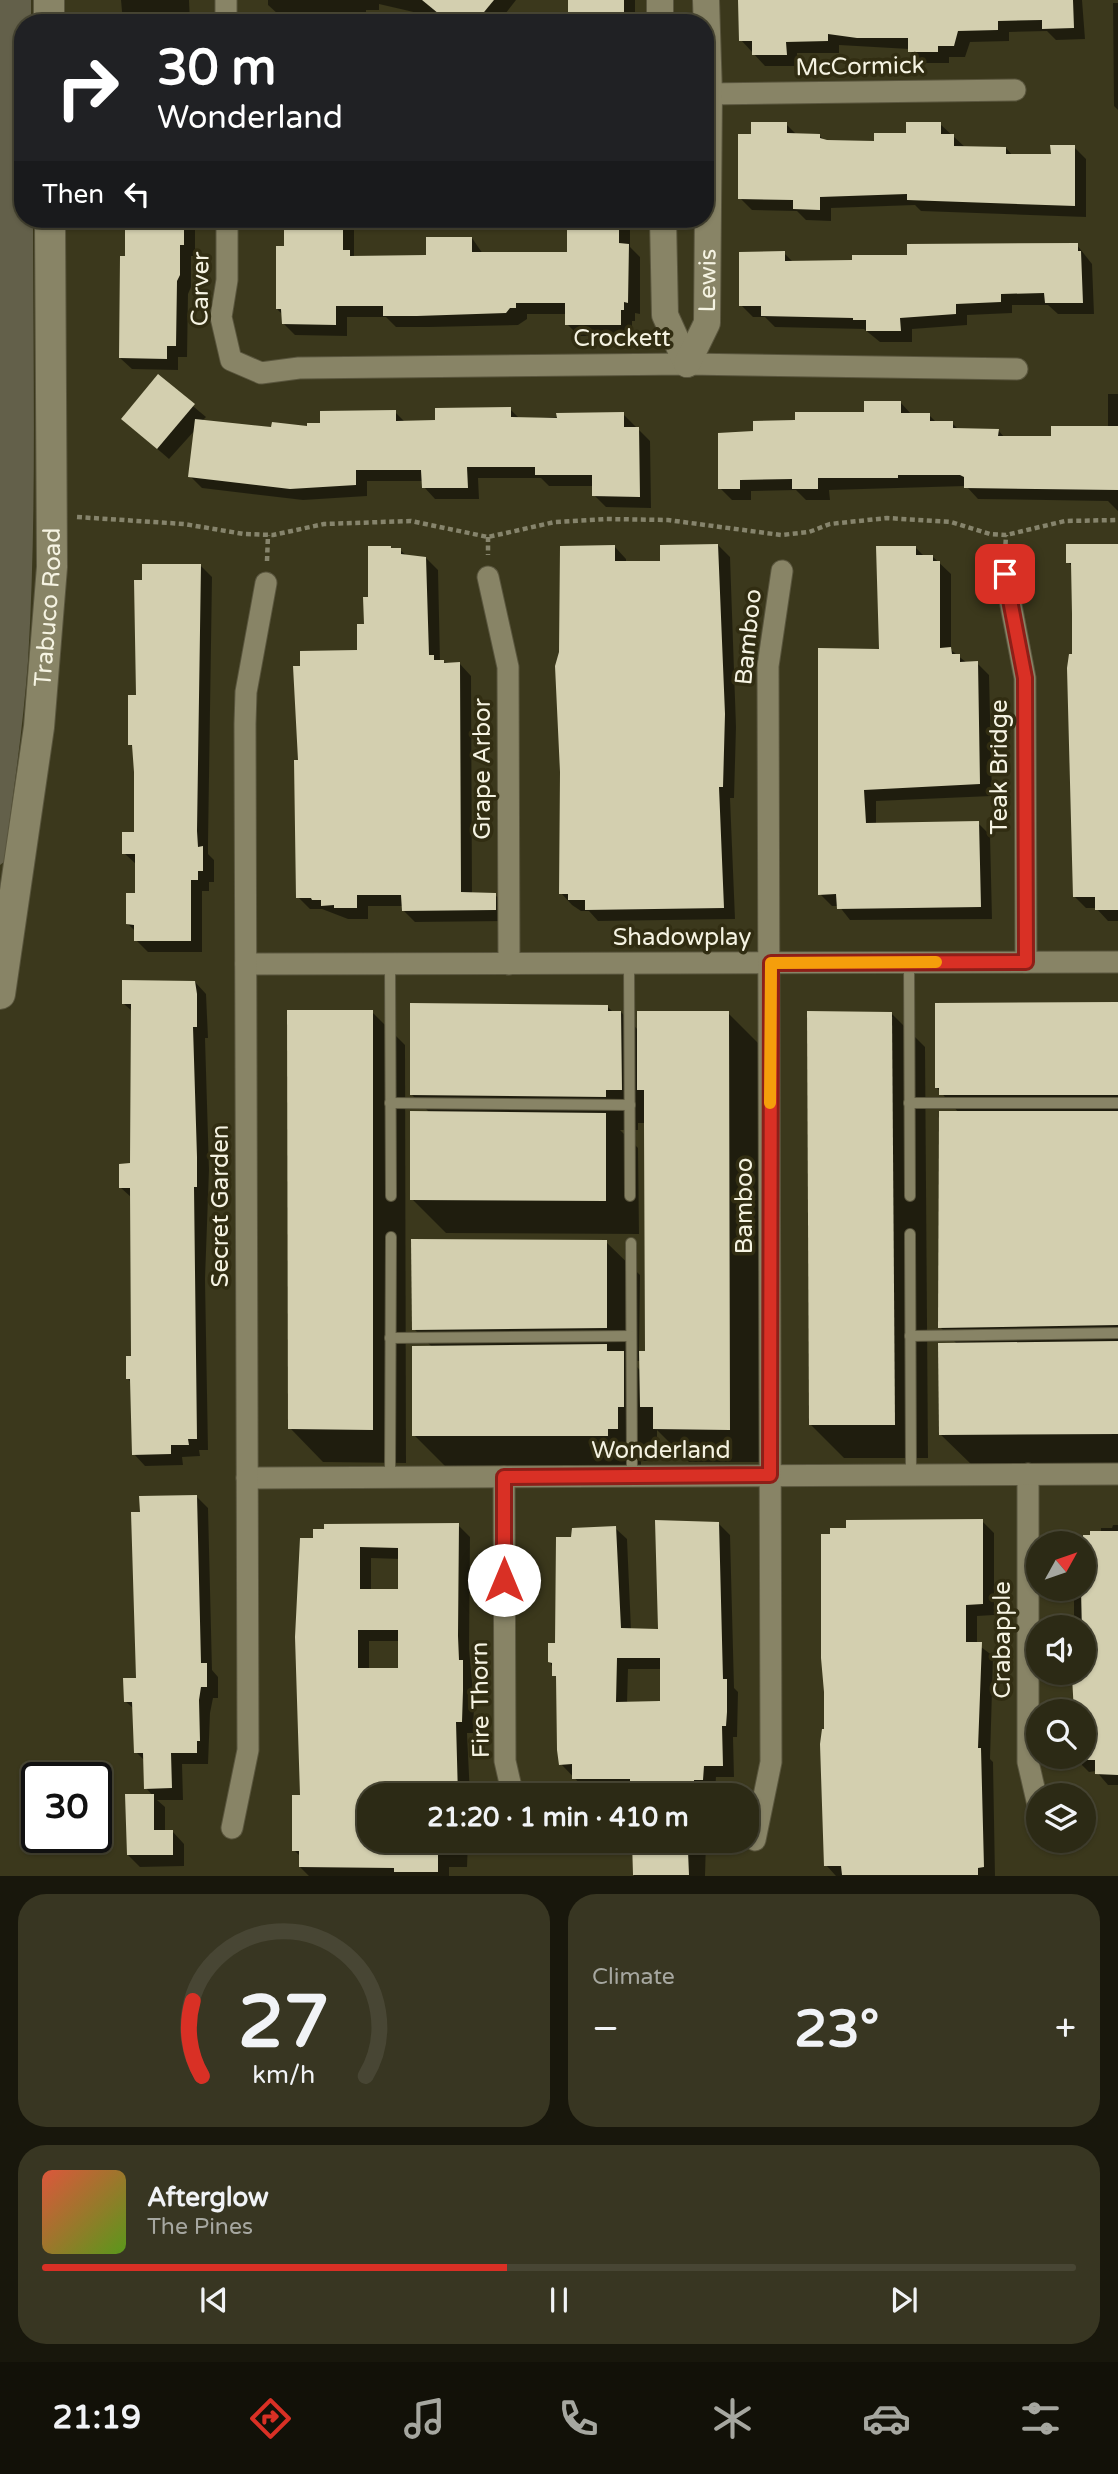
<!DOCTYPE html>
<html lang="en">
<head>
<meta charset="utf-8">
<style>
  :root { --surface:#2c2a15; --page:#383622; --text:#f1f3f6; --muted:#a6a7a0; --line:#484634; --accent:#d93025 }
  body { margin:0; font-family:"Varela Round",sans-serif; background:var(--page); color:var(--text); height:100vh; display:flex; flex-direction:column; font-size:26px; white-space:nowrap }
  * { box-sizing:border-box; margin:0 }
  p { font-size:23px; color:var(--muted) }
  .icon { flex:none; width:38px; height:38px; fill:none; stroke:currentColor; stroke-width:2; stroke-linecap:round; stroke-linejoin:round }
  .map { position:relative; height:1876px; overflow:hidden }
  .details { display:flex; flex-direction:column; gap:18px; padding:18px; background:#18170c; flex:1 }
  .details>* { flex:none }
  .top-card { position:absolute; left:14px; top:14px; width:700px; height:214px; border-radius:28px; box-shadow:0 2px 5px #0004,0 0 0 2px var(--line); background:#202124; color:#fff; overflow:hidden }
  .needle { width:46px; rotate:50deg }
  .fabs { position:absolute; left:1026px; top:1531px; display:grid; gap:14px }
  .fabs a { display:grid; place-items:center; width:70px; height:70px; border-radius:50%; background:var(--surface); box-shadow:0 2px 5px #0004,0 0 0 2px var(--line); font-size:35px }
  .speed { position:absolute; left:21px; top:1762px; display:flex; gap:14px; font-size:35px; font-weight:700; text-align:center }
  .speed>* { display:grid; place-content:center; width:91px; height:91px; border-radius:50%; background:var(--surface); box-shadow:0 2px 5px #0004,0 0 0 2px var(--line); line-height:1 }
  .speed .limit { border:4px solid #111; border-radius:10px; background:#fff; color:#111 }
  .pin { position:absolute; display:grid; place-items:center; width:60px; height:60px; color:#fff; margin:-30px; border-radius:14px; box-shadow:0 4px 10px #0006 }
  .me { position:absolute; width:77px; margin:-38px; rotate:0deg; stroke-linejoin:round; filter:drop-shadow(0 0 5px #0008) }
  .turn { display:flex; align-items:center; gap:24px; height:147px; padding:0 28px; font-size:32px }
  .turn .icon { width:91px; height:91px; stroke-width:2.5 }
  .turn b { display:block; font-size:49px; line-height:60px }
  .then { display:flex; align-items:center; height:66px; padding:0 28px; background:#0003; gap:14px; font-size:26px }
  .big { font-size:52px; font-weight:700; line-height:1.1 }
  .details .widget { flex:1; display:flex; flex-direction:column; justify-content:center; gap:10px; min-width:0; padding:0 24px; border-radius:28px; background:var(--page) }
  .details .dial { align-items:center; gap:0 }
  .dial svg { height:182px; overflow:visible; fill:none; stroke:var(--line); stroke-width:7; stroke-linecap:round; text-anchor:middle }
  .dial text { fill:var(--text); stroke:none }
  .song { display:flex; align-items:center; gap:21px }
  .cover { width:84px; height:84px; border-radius:10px; background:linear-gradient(135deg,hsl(10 70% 55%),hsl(90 70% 35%)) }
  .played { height:7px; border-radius:4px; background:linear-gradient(90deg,var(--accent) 45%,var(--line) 45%) }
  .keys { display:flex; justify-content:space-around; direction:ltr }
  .heat { display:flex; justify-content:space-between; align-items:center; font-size:38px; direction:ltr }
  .details .tiles { flex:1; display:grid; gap:18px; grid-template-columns:1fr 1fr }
  .widget:last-child { grid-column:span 2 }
  .trip { position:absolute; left:357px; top:1783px; width:402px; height:70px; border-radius:28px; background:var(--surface); box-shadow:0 2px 5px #0004,0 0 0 2px var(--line); font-weight:700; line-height:70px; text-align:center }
  .tab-bar { display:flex; height:112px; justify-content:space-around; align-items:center; background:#121108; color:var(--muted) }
  .tab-bar .icon { width:49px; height:49px }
  .tab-bar .current { color:var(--accent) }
  .tab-bar b { font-size:32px; color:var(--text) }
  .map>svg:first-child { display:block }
  .green { fill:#63604a }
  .shadow { fill:#0007; fill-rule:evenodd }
  .building { fill:#d3cfaf; fill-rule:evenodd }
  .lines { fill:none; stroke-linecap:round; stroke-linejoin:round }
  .service-casing { stroke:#5a563e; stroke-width:12 }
  .minor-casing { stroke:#5a563e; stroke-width:23 }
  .tertiary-casing { stroke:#5a563e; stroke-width:28 }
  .secondary-casing { stroke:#5a563e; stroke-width:32 }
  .path { stroke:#86846c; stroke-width:4.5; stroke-dasharray:5 3.5; stroke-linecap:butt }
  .service { stroke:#888466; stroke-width:10 }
  .minor { stroke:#888466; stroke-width:21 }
  .tertiary { stroke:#888466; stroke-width:26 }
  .secondary { stroke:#888466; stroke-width:30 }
  .route-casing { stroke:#8d1f18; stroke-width:18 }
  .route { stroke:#d93025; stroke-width:12 }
  .slow { stroke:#f59e0b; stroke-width:12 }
  .labels { text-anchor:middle; stroke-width:7; stroke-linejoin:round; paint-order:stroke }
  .street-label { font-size:24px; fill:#f5f3e2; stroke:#312d12 }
</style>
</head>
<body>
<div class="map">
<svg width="1118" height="1876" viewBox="0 0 1118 1876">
  <rect width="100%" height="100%" fill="#3b381c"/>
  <path class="green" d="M0 0H31V23H23V219H33C33 366 37 514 28 661 23 728 13 795 4 862L0 865Z"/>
  <g class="shadow">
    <path d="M121 0H189L190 23H123Z"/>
    <path d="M268 0H516L498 23H450L437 11 435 17 379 4V10H366V18H326V23H288L268 5Z"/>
    <rect x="570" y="0" width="65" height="23"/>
    <path d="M740 0H1082L1085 39 1056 40 1047 31 1009 32V41L970 42 965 57H949V63H921L909 49 839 45V53H797L798 66H765L741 40Z"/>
    <path d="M1113 3H1118V110L1114 106Z"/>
    <path d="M786 124 797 135 820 136 825 141 876 143 940 124 966 148H1006L1013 156 1052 155 1074 147 1086 159V217L921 211 915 205 831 208V221L806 220 797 211 752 210 740 198 753 136Z"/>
    <path d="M127 219H188L195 226V256H191V287L188 294 187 357H178V370L132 369 120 358Z"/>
    <path d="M286 219H354V256L428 257 472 238 483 254H568L567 219H630V247L640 257V314L635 313V321H632V336H579L567 324V314H527V319L518 325 430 327H396L386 317H347V336L295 335 283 323V315L277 309 286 247Z"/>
    <path d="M1077 245 1092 264 1094 314H1058L1048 305H1012V313L967 315V325L912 329V342H880L864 329 775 327 765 317H753L741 305 784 253 793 262H854Z"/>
    <path d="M158 377 206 417 202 421 273 429 309 428 395 412 405 422H437L510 409 520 419 623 414 650 441 651 508 606 507 594 495V486H549L541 478H478L479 499H435L424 487 423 481H367V496L303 500 202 488 190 476 196 429 169 459 123 419Z"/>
    <path d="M1108 394H1118V511L1108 501 978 499 966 486 829 490 830 500H806L796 490 751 491V500H732L720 488 755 433 797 422 866 413 901 403 912 415H929L937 423H952L959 430H998L1005 438H1053L1108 428Z"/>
    <path d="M718 545 730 557 736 727 734 798H730L735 919 598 921 589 911H581L572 905 561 893 615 547 626 559V563H662Z"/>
    <path d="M1118 546V921H1108L1096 908H1086L1074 896 1073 567 1068 562Z"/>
    <path d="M915 547 924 556H932L951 574V650L967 663H977L989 675 992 796 876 801V825L978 823 990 835 992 919 850 920 839 906H832L820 894 880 651Z"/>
    <path d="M393 550H400L407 556 426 558 438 570 440 662 460 664 471 676 472 894 495 895 507 906V921L415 922 403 910V906H368V919H348L322 909H310L298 897 299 762 359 652 370 598Z"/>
    <path d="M200 565 212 577 208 844V854L214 860V882H209V891H202V952H148L136 940V932L128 924 137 895V865L124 853 136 834 134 748 130 744 138 697Z"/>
    <path d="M195 982 206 994 208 1038H205L209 1170 205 1279 208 1450H199L200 1456 182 1457 183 1465 145 1466 134 1454 131 1382 127 1378 132 1358V1198L121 1188 132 1165 133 1012 124 1004Z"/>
    <path d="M1118 1004V1467H974L940 1434 958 1345 940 1327 959 1113 937 1088Z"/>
    <path d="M607 1006 613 1012H621L639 1031 728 1013 761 1046 763 1462H689L657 1430V1440H651V1461H641V1469L447 1468 414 1435 432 1347 414 1329 606 1242 640 1275 639 1353H646L645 1123H638V1130H620L638 1148 639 1234 446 1233 412 1199 430 1113 412 1095ZM631 1361H641V1371Z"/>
    <path d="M372 1012 405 1045 406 1463 323 1462 290 1428Z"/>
    <path d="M892 1014 925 1047 928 1458H844L811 1425Z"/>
    <path d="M197 1497 208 1508 212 1670 218 1677V1698H213L210 1713 208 1764H182L183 1800H157L165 1807V1832H173L184 1844V1866L140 1867 128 1855 153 1796 146 1788 145 1761 136 1752 134 1709 125 1701 137 1680Z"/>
    <path d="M982 1521 994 1533V1615L977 1616V1644L993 1656 990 1759 993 1762 995 1876H836L826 1865Z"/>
    <path d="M719 1524 730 1535 734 1688 738 1692 737 1737H733L734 1777H716L715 1791H707V1796H632V1790H586L561 1764 558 1679 550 1662 556 1645 573 1539 615 1528 627 1539 631 1630 660 1631ZM628 1669H662V1703H627Z"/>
    <path d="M458 1525 470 1537 469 1649 474 1704 473 1733H467L470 1796H369V1841H468L467 1867H449V1876H309L300 1867V1856L294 1850 302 1797V1540ZM371 1558 400 1559V1590L371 1591ZM369 1641H400V1670H369Z"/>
    <path d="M1113 1525H1118V1785H1108L1096 1771 1089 1772 1077 1760V1757H1083V1712L1074 1694V1673H1083V1628H1074V1589H1083V1544H1075V1536L1092 1537 1101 1533V1528H1112Z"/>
    <path d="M633 1841H706L705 1876H634Z"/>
  </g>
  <g class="building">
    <path d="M422 0H494L475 23H450Z"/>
    <path d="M568 0H624V22L568 23Z"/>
    <path d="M738 0H1073L1074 28 1042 29V20L998 21V30L958 31 954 46H938V52H908V38H857L828 34V41L786 42 787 55H752V41H739Z"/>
    <path d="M751 122H787V133L820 134V138L827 140 874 141V133H906V122H941V134H954V146L1006 147V154H1051L1050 145H1075V206L907 200V194L820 197V210L793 209V200L738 199V134H751Z"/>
    <path d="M125 219H184V245H180V275L177 281 176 346H167V359L119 358 120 256H125Z"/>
    <path d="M567 220 619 221V243L629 244 628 303 624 302V310H621V325H565V303H516V308H510L506 313 417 316H383V306H336V325L282 324 281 309H276V246H284V223H343V250H350V256L426 255V237H472V252H567Z"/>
    <path d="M1078 243V251H1081L1083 303H1045L1044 293 1001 294V302L956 304V314L900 318 901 331H866V320H853V318L761 316V306H739V252L785 251V261L852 260V255H907V244Z"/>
    <path d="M158 374 195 404 157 449 121 419Z"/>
    <path d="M864 401H901V413H930V421H953V428L999 429 998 436H1051V426H1118V490L964 488V477L960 475H898V478H818V489H792V479L740 480V489H718V433L753 431V421L795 420V412H864Z"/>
    <path d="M511 407V417L557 418 556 413 624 412V427H639L640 497 592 496V475H535V467H467L468 488H422L421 470H356V485L290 489 188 477 195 419 271 427 272 422 307 426V423H320V411L396 410V421L435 420V408Z"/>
    <path d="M718 544 725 714 723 787H719L724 908 585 910V900H568V894H559L560 772 555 666 559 652 560 546 615 545V561H660V545Z"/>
    <path d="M1066 544H1118V910H1095V897H1073L1067 668 1069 654H1072V614L1071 563H1066Z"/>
    <path d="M368 546H391V548H401V554L426 557 429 655H434V660H444V663L460 662 461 892 496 893V910L402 911 401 895H357V908H334V905L321 906V900H312L311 898H296L294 760H298L293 666H300V651L357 650V624H364L363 597H368Z"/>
    <path d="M876 546H916V555H933V561H940V648L951 647 952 654H960V662L978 661 980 784 864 790 866 823 979 821 981 907 837 909 836 894 818 895V648L879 649Z"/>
    <path d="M142 564H201L197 831 198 847 203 846V871H198V880H191V941H134V925L126 924V893H135V854H122V832H134V772L132 745H128V695H136L134 580H142Z"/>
    <path d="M122 980 195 981 197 994V1027H193L197 1157V1187H194L197 1439H188L189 1445H171V1454L132 1455 130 1379H126V1356H131L130 1188H119V1164L130 1163 131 1004H122Z"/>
    <path d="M1118 1002V1095H939V1088H935V1003Z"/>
    <path d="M410 1003 608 1005V1011H621L622 1090H606V1097L410 1095Z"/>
    <path d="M287 1010H373V1430L288 1429Z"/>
    <path d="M637 1011H729L730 1430 653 1429V1407H640L639 1351H645L644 1126V1090H637Z"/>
    <path d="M807 1011 892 1012 895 1425H809Z"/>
    <path d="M410 1111 606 1113V1201L410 1200Z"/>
    <path d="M939 1111H1118V1325L938 1328Z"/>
    <path d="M411 1239 607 1240V1328L412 1330Z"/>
    <path d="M1118 1341V1434L939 1435 938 1343Z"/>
    <path d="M607 1344V1351H624V1407H618V1429H608V1436H412V1346Z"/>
    <path d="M197 1495 201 1663H207V1687H201L199 1700 200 1741H197V1753H171L172 1788 144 1789 143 1753H134L132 1702H124L123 1678H136L131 1512H140L139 1496Z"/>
    <path d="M983 1519V1604L966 1605V1642H982L978 1748H981L984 1867 978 1868V1875H842L841 1866H824L820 1744 822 1729H824V1692L821 1658V1534H830V1528H846V1520Z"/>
    <path d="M655 1520 719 1522 723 1679H727V1712L726 1726H722L723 1766H704L703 1780H694V1796H630V1779H572V1764L559 1765 557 1750 556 1676H552V1663L548 1662V1643H555L556 1537H571L572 1528 616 1526 621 1628 658 1629ZM617 1658H660V1701L616 1702Z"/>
    <path d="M459 1523 458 1636 459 1660H463V1691L462 1722H456L458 1796H369V1841H438V1872H394V1868L299 1867V1851H292V1795H300L295 1637 300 1538H313V1529H324V1524ZM360 1547 398 1548V1589H360ZM358 1630H398V1668H358Z"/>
    <path d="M1090 1531H1118V1775L1095 1774V1760H1083V1712H1074L1072 1677H1083L1081 1589H1083V1535H1090Z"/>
    <path d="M125 1794H154V1830H173V1855H127Z"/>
    <path d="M632 1841 672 1842V1852L688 1851 689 1875H633Z"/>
  </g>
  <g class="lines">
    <g class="service-casing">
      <g id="service">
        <path d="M629 963 630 1196"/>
        <path d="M909 963 910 1196"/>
        <path d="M390 964 391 1196"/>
        <path d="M390 1103 630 1105"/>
        <path d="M909 1103H1118"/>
        <path d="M910 1234 911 1475"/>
        <path d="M631 1243 632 1476"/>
        <path d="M910 1336 1118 1333"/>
        <path d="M390 1338 631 1336"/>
        <path d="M390 1477 391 1237"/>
      </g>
    </g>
    <g class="minor-casing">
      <g id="minor">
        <path d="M226 0V23"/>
        <path d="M705 94 1015 90"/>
        <path d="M227 219V280L221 317 231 360 261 373 299 368 687 364 1017 369"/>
        <path d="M1005 574 1025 678 1026 962"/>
        <path d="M488 577 508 667 509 964"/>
        <path d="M246 964 1118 962"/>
        <path d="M1028 1474V1762L1038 1805"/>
        <path d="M504 1477 505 1761 513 1796"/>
        <path d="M247 1478 1118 1474"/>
        <path d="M232 1828 248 1750 245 724 246 692 266 583"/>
        <path d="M755 1840 771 1762 768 666 782 571"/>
      </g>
    </g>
    <g class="tertiary-casing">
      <g id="tertiary">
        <path d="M660 0V23"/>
        <path d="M663 219 665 315 687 364"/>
        <path id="s1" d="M687 364 707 323 709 94 706 0"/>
      </g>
    </g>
    <g class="secondary-casing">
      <g id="secondary">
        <path d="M49 0V23"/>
        <path id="s2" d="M0 994 39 727 52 567 50 219"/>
      </g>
    </g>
    <g class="path">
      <path d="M77 517 184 524 244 534 273 535 324 524 411 521 488 537 555 522 606 519 668 520 781 535 809 532 830 524 887 518 951 522 990 534 1006 535 1065 521 1118 520"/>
      <path d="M488 537V555"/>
      <path d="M1005 553 1006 535"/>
      <path d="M267 561 268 535"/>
    </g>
    <use href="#service" class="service"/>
    <use href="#minor" class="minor"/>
    <use href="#tertiary" class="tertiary"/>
    <use href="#secondary" class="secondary"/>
  </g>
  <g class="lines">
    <g class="route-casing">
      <path id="route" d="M504 1580V1477L770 1475 771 963 1026 962 1025 678 1005 574"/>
    </g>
    <use href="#route" class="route"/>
    <path class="slow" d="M770 1103 771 963 936 962"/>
  </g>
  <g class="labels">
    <g class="street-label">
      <text transform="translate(860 66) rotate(-1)" y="8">McCormick</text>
      <text dy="8" stroke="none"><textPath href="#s1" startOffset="88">Lewis</textPath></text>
      <text transform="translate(200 289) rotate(-89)" y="8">Carver</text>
      <text x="622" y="346">Crockett</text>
      <text dy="8" stroke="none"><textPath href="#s2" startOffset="390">Trabuco Road</textPath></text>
      <text transform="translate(748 637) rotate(-84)" y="8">Bamboo</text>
      <text transform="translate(999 767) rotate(-90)" y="8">Teak Bridge</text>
      <text transform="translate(482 769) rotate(-90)" y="8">Grape Arbor</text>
      <text x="682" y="945">Shadowplay</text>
      <text transform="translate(220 1206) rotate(-90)" y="8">Secret Garden</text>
      <text transform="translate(744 1206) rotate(-90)" y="8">Bamboo</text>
      <text x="661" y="1458">Wonderland</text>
      <text transform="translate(1002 1640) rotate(-90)" y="8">Crabapple</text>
      <text transform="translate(480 1700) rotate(-91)" y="8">Fire Thorn</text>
    </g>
  </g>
</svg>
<div class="fabs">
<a><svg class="needle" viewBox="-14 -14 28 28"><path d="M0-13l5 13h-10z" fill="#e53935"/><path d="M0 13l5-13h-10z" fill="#a6a7a0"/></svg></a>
<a><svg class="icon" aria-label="sound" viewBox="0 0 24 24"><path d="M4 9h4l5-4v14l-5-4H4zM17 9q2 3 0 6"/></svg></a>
<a><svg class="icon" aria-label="search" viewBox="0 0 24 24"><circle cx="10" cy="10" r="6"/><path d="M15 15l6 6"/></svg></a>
<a><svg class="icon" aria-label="layers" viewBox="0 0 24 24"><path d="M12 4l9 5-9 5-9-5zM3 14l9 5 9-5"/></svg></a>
</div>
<div class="speed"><div class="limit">30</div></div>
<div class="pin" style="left:1005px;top:574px;background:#d93025"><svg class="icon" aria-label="arrive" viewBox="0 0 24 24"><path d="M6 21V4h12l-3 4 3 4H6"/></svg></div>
<svg class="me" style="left:504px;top:1580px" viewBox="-20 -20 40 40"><circle r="19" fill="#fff"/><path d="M0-13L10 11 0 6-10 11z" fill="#d93025"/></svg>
<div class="trip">21:20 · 1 min · 410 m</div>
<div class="top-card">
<div class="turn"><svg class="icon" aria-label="right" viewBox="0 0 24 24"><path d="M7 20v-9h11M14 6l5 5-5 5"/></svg><div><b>30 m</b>Wonderland</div></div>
<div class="then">Then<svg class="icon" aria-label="left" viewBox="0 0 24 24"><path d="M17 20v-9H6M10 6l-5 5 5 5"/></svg></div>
</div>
</div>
<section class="details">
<div class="tiles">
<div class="widget dial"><svg viewBox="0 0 100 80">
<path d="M14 69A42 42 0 1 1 86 69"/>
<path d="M14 69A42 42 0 0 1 10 36" stroke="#d93025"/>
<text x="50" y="56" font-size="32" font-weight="700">27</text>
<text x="50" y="72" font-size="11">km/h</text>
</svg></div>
<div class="widget"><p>Climate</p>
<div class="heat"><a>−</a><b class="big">23°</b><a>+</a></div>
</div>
<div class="widget">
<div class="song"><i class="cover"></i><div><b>Afterglow</b><p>The Pines</p></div></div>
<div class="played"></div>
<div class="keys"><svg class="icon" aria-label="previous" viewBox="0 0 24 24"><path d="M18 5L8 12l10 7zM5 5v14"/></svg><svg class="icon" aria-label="pause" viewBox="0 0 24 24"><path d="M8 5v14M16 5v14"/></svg><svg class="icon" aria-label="next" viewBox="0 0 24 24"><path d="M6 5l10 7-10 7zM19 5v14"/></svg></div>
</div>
</div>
</section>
<nav class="tab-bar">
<b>21:19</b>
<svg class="icon current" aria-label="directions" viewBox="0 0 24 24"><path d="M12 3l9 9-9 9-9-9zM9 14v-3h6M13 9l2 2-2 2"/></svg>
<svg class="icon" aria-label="music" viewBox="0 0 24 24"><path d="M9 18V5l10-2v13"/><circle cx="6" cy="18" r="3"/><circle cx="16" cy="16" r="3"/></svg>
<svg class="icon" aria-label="phone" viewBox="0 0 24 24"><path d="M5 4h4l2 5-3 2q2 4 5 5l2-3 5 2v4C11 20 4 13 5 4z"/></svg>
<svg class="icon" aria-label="climate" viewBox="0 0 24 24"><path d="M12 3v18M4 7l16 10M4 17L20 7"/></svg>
<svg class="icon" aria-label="car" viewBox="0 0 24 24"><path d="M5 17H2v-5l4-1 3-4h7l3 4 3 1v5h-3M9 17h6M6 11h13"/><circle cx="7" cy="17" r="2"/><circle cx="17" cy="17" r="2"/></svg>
<svg class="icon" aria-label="filters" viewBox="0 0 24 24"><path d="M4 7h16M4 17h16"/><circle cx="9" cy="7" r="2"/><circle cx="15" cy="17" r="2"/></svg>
</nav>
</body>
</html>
